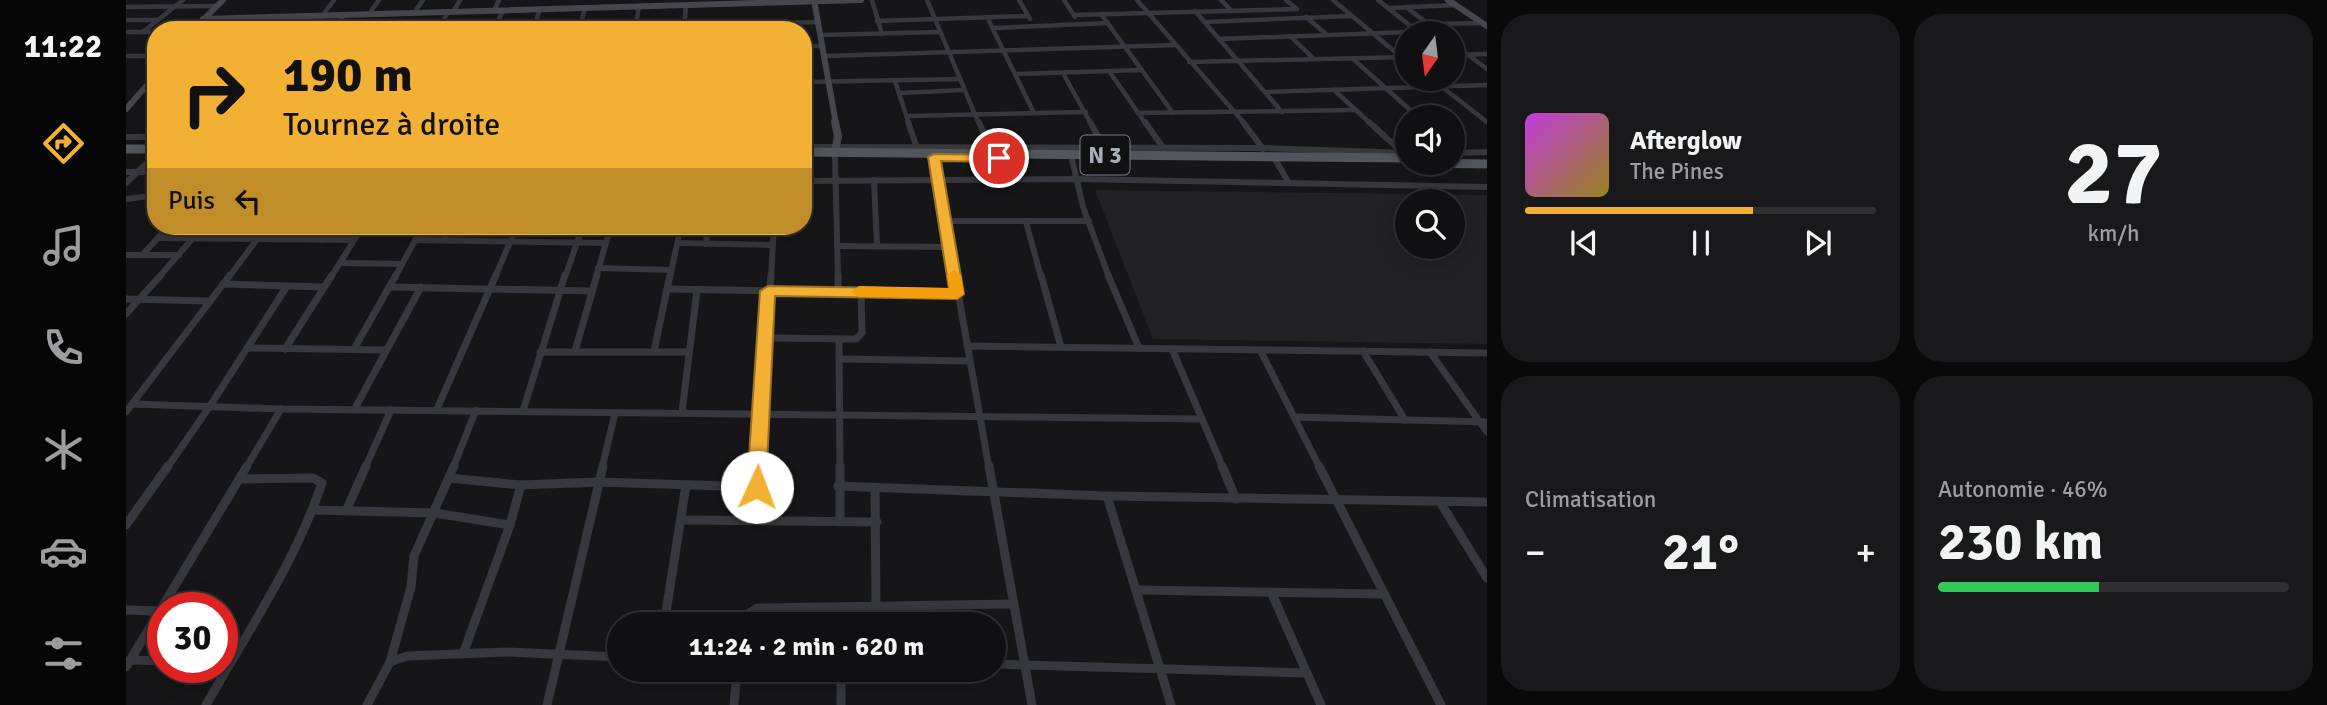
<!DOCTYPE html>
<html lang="fr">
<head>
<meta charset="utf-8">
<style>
  :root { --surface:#101012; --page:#19191b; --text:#f1f3f6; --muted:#9c9d9f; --line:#303032; --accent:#f2b134 }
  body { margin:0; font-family:Signika,sans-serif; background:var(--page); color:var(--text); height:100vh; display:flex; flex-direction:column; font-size:26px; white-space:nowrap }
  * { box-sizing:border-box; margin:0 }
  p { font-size:23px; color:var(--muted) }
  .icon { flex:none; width:38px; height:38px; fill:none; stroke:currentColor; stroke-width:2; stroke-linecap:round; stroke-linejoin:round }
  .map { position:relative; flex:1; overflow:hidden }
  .details { display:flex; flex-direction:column; gap:14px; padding:14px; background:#09090a; width:840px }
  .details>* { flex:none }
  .hud { position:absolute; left:21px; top:21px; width:665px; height:214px; border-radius:28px; box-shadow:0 4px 18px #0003,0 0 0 2px var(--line); background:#f2b134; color:#111; overflow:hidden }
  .needle { width:46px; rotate:194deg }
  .fabs { position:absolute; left:1269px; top:21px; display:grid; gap:14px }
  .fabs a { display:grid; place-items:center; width:70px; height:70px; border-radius:50%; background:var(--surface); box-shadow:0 4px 18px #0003,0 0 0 2px var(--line); font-size:35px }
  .speed { position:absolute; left:21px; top:592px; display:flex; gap:14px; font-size:35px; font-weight:700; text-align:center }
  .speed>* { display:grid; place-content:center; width:91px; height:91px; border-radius:50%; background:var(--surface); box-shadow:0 4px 18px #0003,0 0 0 2px var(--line); line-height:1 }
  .speed .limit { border:10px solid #d22; background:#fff; color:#111 }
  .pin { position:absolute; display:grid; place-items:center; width:60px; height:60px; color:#fff; margin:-30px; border:4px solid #fff; border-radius:50%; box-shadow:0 2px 7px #0007 }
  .me { position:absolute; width:77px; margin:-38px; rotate:2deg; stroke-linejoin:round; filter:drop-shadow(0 0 5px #0008) }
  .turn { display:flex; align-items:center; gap:24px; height:147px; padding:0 21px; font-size:32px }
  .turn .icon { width:91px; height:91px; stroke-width:2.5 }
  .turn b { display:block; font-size:49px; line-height:60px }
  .then { display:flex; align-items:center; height:66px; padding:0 21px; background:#0003; gap:14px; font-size:26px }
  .big { font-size:52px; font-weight:800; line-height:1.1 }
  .details .widget { flex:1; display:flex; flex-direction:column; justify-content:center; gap:10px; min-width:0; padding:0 24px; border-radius:28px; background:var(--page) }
  .details .dial { align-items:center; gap:0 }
  .dial b { font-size:91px; line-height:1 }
  .song { display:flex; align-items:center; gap:21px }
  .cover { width:84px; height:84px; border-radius:10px; background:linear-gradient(135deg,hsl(290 70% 55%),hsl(50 70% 35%)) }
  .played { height:7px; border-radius:4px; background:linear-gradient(90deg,var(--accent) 65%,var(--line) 65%) }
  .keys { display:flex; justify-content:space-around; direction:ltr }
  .heat { display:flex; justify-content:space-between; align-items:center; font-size:38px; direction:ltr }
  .charge { height:10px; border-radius:5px; background:linear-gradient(90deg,#34c759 46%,var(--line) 0) }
  .details .tiles { flex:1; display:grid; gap:14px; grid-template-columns:repeat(2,1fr) }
  .trip { position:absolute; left:481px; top:612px; width:399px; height:70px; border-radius:35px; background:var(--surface); box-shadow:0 4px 18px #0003,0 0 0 2px var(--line); font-weight:800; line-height:70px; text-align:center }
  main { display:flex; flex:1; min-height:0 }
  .menu { display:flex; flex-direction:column; width:126px; justify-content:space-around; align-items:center; background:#060607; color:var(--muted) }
  .menu .icon { width:49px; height:49px }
  .menu .selected { color:var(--accent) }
  .menu b { font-size:32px; color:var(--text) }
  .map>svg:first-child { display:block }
  .built { fill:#222225; fill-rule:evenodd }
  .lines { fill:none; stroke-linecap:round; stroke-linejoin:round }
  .street-far3 { stroke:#37383d; stroke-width:4.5 }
  .street-far2 { stroke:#37383d; stroke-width:6 }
  .street-far1 { stroke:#37383d; stroke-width:7 }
  .street { stroke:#37383d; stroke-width:9 }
  .secondary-far1 { stroke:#45474d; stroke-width:6 }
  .secondary { stroke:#45474d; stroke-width:8 }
  .primary { stroke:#53555c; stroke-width:9 }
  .route { fill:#f2b134; stroke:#9d7322; stroke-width:2 }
  .slow { fill:#f59e0b }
  .labels { text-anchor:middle; stroke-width:7; stroke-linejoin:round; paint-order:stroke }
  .shield { fill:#111113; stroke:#7b7e86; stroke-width:2 }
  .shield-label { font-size:23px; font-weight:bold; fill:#a8adb8 }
</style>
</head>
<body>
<main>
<nav class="menu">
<b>11:22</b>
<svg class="icon selected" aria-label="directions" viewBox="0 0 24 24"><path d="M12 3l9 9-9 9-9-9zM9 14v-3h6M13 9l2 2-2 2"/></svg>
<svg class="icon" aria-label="music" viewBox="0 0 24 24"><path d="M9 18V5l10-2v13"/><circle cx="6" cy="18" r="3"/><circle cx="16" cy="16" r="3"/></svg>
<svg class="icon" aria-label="phone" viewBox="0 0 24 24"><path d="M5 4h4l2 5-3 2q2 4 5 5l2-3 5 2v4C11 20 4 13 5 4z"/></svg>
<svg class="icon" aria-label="climate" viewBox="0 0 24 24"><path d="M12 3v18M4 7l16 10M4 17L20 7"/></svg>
<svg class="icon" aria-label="car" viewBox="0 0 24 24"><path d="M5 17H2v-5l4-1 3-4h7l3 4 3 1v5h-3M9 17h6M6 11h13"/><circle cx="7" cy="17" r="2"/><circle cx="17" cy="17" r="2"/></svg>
<svg class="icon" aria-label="filters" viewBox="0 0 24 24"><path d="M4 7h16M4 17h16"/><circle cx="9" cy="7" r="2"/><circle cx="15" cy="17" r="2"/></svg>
</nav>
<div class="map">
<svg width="1361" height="705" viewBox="0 0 1361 705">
  <rect width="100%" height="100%" fill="#161618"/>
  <path class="built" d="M969 190 1361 195V344L1027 339ZM1281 201H1326V247H1281Z"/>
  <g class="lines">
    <g class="street-far3">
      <path d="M746 0 756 34"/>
      <path d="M801 0 853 124"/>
      <path d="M893 0 904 19"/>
      <path d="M938 0 949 17"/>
      <path d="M1011 0 1119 124"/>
      <path d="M1095 0 1105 10"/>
      <path d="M1160 0 1171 9"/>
      <path d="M1207 0 1274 56"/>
      <path d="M1252 0 1292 32"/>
      <path d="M0 7 91 6"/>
      <path d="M1280 7 1305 26"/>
      <path d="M1263 8 1330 5"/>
      <path d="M368 11 373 0"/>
      <path d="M1069 11 1156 112"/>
      <path d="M327 12 334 0"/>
      <path d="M288 13 297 0"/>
      <path d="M243 14 253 0"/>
      <path d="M975 14 1047 113"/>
      <path d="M948 15 1170 9"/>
      <path d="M196 16 208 0"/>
      <path d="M861 17 907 111"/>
      <path d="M1180 17 1200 34"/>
      <path d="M0 20H32"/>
      <path d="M751 21 902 16"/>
      <path d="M1078 22 1226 16"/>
      <path d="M1302 24 1356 23"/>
      <path d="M509 27 692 22"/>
      <path d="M867 28 982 23"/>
      <path d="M558 29 560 5"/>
      <path d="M138 30 149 17"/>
      <path d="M208 30 218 15"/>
      <path d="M312 30 322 12"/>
      <path d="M368 30 377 10"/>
      <path d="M407 30 414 9"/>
      <path d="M453 30 459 8"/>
      <path d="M509 30 513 6"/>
      <path d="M0 32H30"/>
      <path d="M17 32 57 0"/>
      <path d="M695 35 814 32"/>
      <path d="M1164 36 1188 59"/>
      <path d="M1093 39 1311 31"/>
      <path d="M1326 43 1361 69"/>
      <path d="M677 46H697"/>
      <path d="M1326 55 1361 54"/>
      <path d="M0 56H30"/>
      <path d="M699 56 1049 45"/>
      <path d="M1226 58 1292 117"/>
      <path d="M1063 62 1281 57"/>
      <path d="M983 71 1020 124"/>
      <path d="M937 73 965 124"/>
      <path d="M889 74 1016 70"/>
      <path d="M769 81 783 124"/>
      <path d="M677 82 834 79"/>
      <path d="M1315 86 1361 122"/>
      <path d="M1208 90 1245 124"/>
      <path d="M1140 92 1361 85"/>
      <path d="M775 93 838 90"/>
      <path d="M1012 113 1230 110"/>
      <path d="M782 116 960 112"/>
    </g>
    <g class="street-far2">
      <path d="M782 122 791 148"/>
      <path d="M853 122 865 151"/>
      <path d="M964 122 981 152"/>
      <path d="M1019 122 1038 149"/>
      <path d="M1117 122 1137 149"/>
      <path d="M1243 122 1278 154"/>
      <path d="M0 137H30"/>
      <path d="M677 147 1136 148 1281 153"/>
      <path d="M807 153 829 277"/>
      <path d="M1326 153 1361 152"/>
      <path d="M709 156 712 277"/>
      <path d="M946 159 957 207 983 277"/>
      <path d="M1150 161 1163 183"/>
      <path d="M0 172H30"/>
      <path d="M748 180 751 246"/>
      <path d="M677 181 949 179 1361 187"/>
      <path d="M0 183 30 154"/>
      <path d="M0 199 30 195"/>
      <path d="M820 221H963"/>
      <path d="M900 222 915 277"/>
      <path d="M32 238 227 240"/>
      <path d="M195 240 205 226"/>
      <path d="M289 240 480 243"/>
      <path d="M318 240 325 226"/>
      <path d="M552 243 645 245"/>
      <path d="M580 244 582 226"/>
      <path d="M711 246 824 247"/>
      <path d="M0 255H53"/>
      <path d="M16 255 43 226"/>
      <path d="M214 263 276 264"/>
      <path d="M472 268 545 270"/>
      <path d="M33 277 67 238"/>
      <path d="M103 277 141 226"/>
      <path d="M205 277 237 226"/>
      <path d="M269 277 297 226"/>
      <path d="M369 277 391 226"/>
      <path d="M439 277 457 226"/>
      <path d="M470 277 485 226"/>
      <path d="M544 277 555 226"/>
      <path d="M645 277 648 226"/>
    </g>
    <g class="street-far1">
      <path d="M712 275V291"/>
      <path d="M829 275 863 468"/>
      <path d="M915 275 935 347"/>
      <path d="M982 275 1013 348"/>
      <path d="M97 284 198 287"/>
      <path d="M263 287 465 291"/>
      <path d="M541 289 831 294"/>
      <path d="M0 299 82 301"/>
      <path d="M0 314 35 275"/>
      <path d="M640 338 730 339 736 333 735 292"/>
      <path d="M713 340 714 468"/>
      <path d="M841 346 1361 353"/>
      <path d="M122 348 260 350"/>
      <path d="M159 349 206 275"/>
      <path d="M228 349 270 275"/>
      <path d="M1046 349 1097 468"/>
      <path d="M1134 350 1194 468"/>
      <path d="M449 351 471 275"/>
      <path d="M528 351 544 275"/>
      <path d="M1237 351 1279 420"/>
      <path d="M414 352H562"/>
      <path d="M1304 352 1361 432"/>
      <path d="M713 359 844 361"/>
      <path d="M7 404 155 409 1076 419"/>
      <path d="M311 409 370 275"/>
      <path d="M228 410 295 287"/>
      <path d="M397 411 439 275"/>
      <path d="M0 412 104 275"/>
      <path d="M556 412 571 290"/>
      <path d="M1168 417 1361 422"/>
      <path d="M41 468 84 406 161 286"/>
      <path d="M120 468 155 409"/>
      <path d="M239 468 265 410"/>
      <path d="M327 468 350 410"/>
      <path d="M476 468 489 413"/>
      <path d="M632 468 645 275"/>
    </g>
    <g class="street">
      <path d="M714 466V522"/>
      <path d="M863 466 906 705"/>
      <path d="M1096 466 1110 499"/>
      <path d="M1193 466 1315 705"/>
      <path d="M323 478 395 485 473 482 630 487"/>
      <path d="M712 486 981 496 1361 502"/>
      <path d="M981 496 1045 705"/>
      <path d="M1314 502 1361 578"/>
      <path d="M187 510 309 513 384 525"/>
      <path d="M220 511 240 466"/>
      <path d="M555 520 751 522"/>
      <path d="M629 520 633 466"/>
      <path d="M0 525 42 466"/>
      <path d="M1011 590 1258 594"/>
      <path d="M1146 594 1195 705"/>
      <path d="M0 610 32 611"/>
      <path d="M538 625 560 485"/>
      <path d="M618 625 622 614 631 608 887 604"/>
      <path d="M745 625 750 605 749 488"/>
      <path d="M337 654 384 525 395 485"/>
      <path d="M4 660 37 661"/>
      <path d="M264 662 285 587 288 556 328 466"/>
      <path d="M868 664 1181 673"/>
      <path d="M0 667 121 466"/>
      <path d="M715 670V705"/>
      <path d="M80 705C121 633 170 561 196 483L187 478 115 479"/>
      <path d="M241 705 264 662 281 656 381 652 494 657"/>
      <path d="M421 705 477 466"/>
      <path d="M608 705 611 670"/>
    </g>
    <g class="secondary-far1">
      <path d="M688 0 710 124"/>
      <path d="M1322 0 1361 26"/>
      <path d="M77 19 735 0"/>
      <path d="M67 30 97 0"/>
      <path d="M0 109 30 75"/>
    </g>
    <path class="secondary" d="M709 152 712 136 709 122"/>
    <g class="primary">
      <path d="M0 149H30"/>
      <path d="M677 152 1281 158"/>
      <path d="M1291 163 1361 164"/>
    </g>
  </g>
  <path class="route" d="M808 154 873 155 879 158 873 162 815 161 838 294 831 299 649 296 640 487 637 492 631 495 624 492 621 487 634 291 642 286 823 289 802 157Z"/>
  <path class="slow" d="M828 270 835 275 838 294 831 299 733 297 725 292 733 286 823 288 821 275Z"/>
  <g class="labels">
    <rect class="shield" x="954.5" y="135.5" width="49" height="39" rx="5"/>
    <g class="shield-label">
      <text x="979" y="163">N 3</text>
    </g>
  </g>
</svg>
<div class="fabs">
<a><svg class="needle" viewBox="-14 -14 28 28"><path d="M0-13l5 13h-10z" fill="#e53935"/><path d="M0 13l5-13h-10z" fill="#9c9d9f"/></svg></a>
<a><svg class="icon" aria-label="sound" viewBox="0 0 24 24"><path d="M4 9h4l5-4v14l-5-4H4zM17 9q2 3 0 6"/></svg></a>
<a><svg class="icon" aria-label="search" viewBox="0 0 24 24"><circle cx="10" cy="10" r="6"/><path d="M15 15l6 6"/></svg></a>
</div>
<div class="speed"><div class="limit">30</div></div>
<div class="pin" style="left:873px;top:158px;background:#d93025"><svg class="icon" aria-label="arrive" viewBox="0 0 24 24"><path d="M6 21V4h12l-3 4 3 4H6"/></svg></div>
<svg class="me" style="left:631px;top:487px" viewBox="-20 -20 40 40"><circle r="19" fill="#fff"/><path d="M0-13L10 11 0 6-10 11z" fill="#f2b134"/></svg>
<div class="trip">11:24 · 2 min · 620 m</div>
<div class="hud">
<div class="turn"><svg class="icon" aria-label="right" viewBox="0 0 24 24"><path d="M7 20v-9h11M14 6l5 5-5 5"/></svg><div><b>190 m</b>Tournez à droite</div></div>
<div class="then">Puis<svg class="icon" aria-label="left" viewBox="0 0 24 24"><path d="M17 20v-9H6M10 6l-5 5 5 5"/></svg></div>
</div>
</div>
<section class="details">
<div class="tiles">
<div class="widget">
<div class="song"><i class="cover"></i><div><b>Afterglow</b><p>The Pines</p></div></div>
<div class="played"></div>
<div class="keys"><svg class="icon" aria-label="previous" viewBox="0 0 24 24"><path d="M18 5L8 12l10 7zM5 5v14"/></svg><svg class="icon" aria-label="pause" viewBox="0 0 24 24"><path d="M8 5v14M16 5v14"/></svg><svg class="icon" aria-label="next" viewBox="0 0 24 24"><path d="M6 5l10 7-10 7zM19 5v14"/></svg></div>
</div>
<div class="widget dial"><b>27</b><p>km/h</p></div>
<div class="widget"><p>Climatisation</p>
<div class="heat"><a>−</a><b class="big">21°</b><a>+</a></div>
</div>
<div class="widget"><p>Autonomie · 46%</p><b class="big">230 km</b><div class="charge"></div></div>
</div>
</section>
</main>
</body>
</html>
